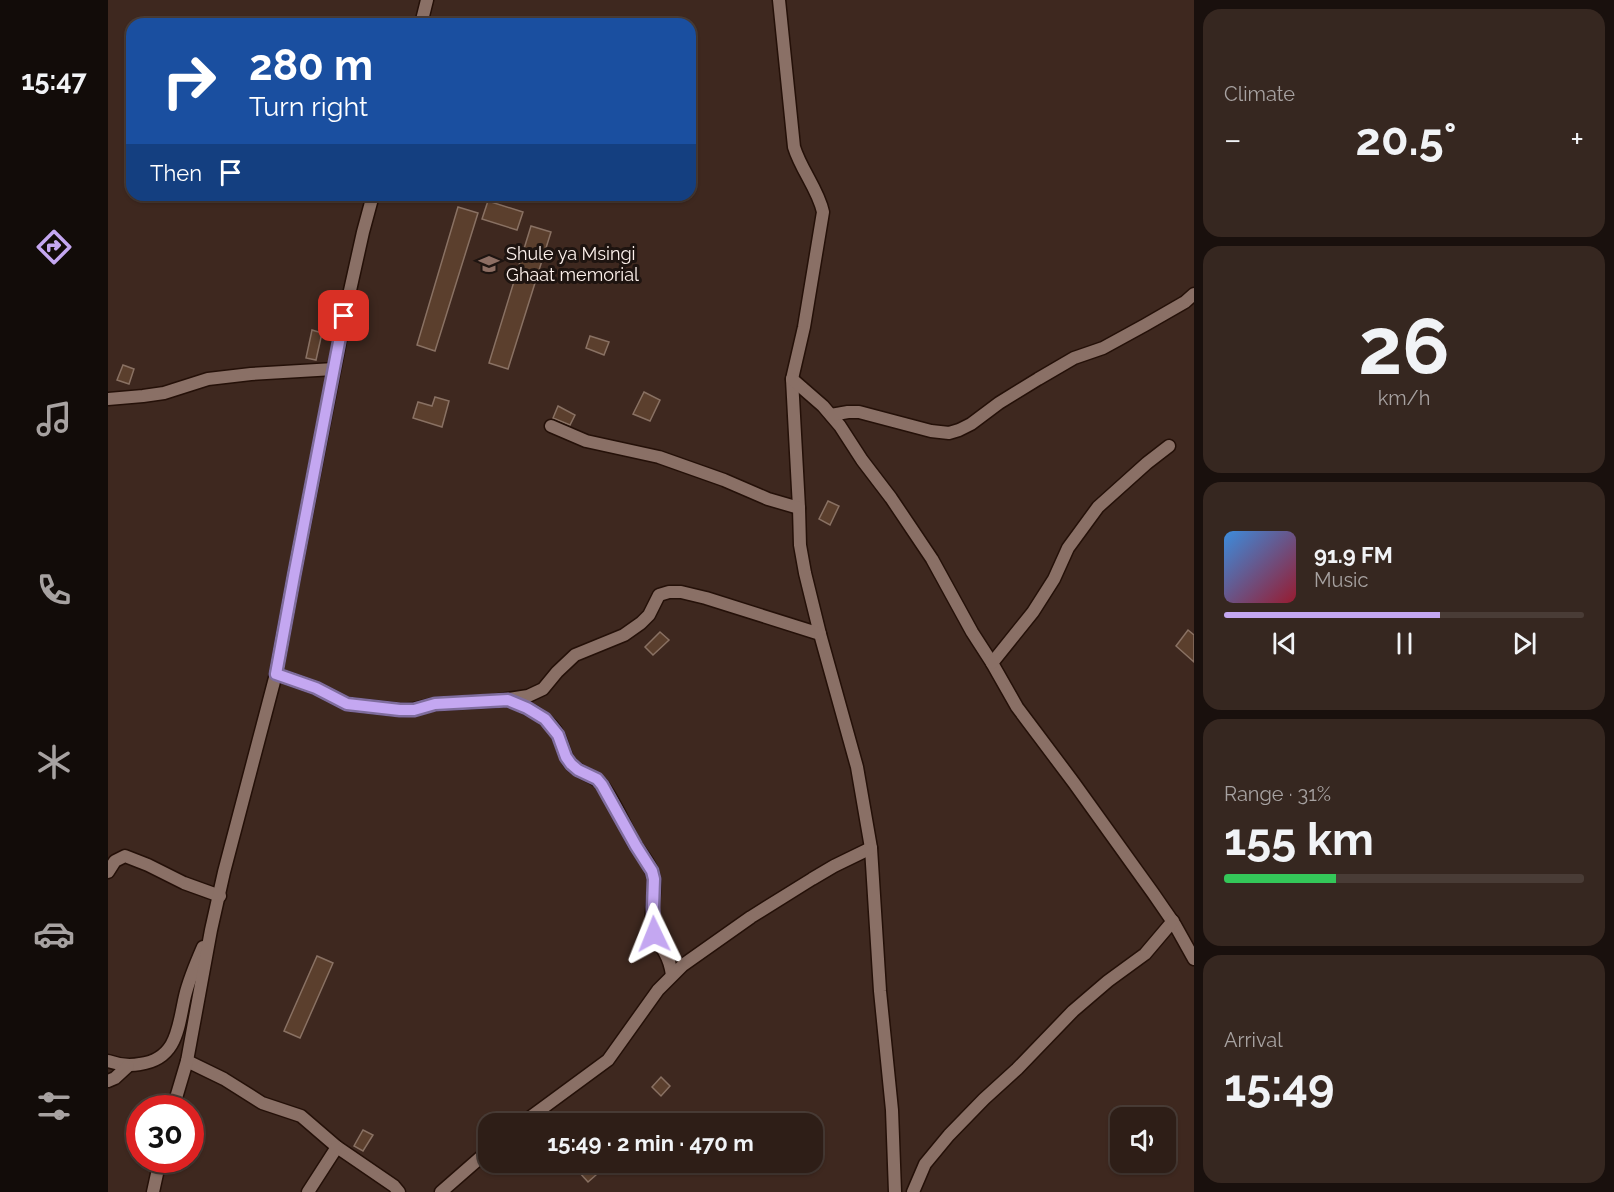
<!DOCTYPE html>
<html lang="en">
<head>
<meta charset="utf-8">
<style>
  :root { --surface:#2e1e17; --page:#362720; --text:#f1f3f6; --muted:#a7a2a1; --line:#493c36; --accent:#c4a7f1 }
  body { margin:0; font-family:Raleway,sans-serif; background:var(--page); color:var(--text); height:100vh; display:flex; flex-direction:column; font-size:22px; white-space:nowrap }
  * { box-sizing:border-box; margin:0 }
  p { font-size:20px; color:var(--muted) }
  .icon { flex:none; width:33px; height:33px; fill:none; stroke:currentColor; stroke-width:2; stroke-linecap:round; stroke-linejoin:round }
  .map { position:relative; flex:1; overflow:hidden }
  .sheet { display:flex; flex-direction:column; gap:9px; padding:9px; background:#19100d; width:420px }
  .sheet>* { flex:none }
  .guide { position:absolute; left:18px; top:18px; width:570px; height:183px; border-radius:18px; box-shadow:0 2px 4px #0004,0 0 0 2px var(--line); background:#1a4fa0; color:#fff; overflow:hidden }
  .controls { position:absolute; left:1002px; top:1107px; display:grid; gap:12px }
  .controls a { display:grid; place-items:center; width:66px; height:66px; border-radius:12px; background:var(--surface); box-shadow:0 2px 4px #0004,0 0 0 2px var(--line); font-size:30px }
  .speed { position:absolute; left:18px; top:1095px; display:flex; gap:12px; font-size:30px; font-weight:700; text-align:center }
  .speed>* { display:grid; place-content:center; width:78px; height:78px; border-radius:50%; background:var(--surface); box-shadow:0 2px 4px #0004,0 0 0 2px var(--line); line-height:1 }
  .speed .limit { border:9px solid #d22; background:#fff; color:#111 }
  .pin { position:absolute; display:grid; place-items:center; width:51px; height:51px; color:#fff; margin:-26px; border-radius:12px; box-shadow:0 3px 9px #0006 }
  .me { position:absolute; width:66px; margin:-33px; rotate:358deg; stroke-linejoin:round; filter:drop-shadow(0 0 4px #0008) }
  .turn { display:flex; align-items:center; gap:21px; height:126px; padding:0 24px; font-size:27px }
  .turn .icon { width:78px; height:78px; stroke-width:2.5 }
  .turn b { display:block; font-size:42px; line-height:51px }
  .then { display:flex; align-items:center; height:57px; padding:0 24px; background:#0003; gap:12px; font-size:22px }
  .big { font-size:45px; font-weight:700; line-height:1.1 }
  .sheet .widget { flex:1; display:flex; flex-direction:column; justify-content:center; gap:9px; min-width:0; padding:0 21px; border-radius:18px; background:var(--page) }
  .sheet .dial { align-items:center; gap:0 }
  .dial b { font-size:78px; line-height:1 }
  .song { display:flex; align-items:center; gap:18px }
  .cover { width:72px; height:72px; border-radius:9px; background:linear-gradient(135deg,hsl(210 70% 55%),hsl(350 70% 35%)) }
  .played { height:6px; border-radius:3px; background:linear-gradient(90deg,var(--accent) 60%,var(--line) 60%) }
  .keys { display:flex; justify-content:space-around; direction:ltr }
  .heat { display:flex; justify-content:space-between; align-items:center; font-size:33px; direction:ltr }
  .charge { height:9px; border-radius:4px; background:linear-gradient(90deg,#34c759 31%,var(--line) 0) }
  .trip { position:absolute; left:370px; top:1113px; width:345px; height:60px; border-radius:18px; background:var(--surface); box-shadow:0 2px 4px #0004,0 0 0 2px var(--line); font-weight:700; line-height:60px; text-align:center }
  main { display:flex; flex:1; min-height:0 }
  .tabs { display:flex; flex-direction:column; width:108px; justify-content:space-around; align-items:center; background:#120c09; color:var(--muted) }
  .tabs .icon { width:42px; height:42px }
  .tabs .active { color:var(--accent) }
  .tabs b { font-size:27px; color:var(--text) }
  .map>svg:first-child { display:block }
  .building { fill:#5b3f2d; stroke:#897163; stroke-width:1.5 }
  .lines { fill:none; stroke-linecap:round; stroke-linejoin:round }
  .minor-casing { stroke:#241008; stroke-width:15 }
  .minor { stroke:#8a7066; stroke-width:12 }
  .route-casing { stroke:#7f6d9d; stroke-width:15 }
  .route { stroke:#c4a7f1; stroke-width:10 }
  .labels { text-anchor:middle; stroke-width:6; stroke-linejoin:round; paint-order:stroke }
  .poi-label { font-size:18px; fill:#fdf1ec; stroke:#1e1410; text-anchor:start }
</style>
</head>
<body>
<main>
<nav class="tabs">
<b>15:47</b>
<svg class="icon active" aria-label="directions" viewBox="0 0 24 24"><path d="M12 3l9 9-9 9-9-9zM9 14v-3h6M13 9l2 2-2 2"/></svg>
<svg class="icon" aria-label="music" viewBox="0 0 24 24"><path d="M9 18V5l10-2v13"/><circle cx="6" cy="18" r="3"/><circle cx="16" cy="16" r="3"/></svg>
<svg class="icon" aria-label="phone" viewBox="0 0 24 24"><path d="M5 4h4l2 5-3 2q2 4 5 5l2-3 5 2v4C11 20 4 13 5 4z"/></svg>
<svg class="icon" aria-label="climate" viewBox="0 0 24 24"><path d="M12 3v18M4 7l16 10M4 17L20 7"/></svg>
<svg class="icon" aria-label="car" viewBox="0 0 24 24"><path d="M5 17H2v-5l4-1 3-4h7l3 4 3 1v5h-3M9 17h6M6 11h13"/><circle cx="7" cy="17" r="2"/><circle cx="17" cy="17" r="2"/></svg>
<svg class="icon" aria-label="filters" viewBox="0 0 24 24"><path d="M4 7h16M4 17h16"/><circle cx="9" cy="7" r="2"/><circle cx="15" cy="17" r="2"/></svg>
</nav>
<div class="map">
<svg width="1086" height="1192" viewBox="0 0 1086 1192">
  <rect width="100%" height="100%" fill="#3e281f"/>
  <g class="building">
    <path d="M380 201 415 212 409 230 374 219Z"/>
    <path d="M350 207 370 213 327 351 309 345Z"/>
    <path d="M423 226 443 232 400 369 381 363Z"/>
    <path d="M204 330 214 333 208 360 198 358Z"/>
    <path d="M482 336 501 342 496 355 478 348Z"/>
    <path d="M15 365 26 369 21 384 9 380Z"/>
    <path d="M536 392 552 400 542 421 525 414Z"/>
    <path d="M327 397 341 401 334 427 305 418 310 402 324 406Z"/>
    <path d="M450 406 467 415 462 425 445 418Z"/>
    <path d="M720 501 731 506 722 525 711 519Z"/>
    <path d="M1080 630 1086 635V662L1068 646Z"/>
    <path d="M552 632 561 640 545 655 537 647Z"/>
    <path d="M209 956 225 963 192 1038 176 1031Z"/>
    <path d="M553 1077 562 1086 553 1096 544 1087Z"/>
    <path d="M255 1130 265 1135 255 1151 246 1146Z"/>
    <path d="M480 1165 488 1175 480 1182 471 1172Z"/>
  </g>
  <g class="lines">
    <g class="minor-casing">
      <g id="minor">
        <path d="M671 0 686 147C693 170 710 189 715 212L696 327 684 379 691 508 692 545 697 573 712 634 749 767 763 848 772 991 784 1110 787 1192"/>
        <path d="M313 24 319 0"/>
        <path d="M684 379 715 406 732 426 754 460 783 498 824 559 864 632 884 663 909 707 966 783 1045 893 1067 925 1086 959"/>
        <path d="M0 399 35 396 56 393 100 379 143 374 226 369"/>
        <path d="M723 415 740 412H751L823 431 841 433 851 430 863 424 891 403 930 379 966 358 995 348 1037 325 1077 302 1086 294"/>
        <path d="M443 426 478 441 551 457 616 480 660 499 691 508"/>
        <path d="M884 663 925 612 946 579 960 548 990 507 1039 463 1061 446"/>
        <path d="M168 674 208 688 239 704 293 710 306 709 327 704 386 701 420 696 435 689 449 672 467 655 516 635 533 623 541 615 551 595 561 592H573L598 598 712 634"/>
        <path d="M401 700C419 708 443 718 451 737 455 746 456 755 462 763 471 774 487 775 495 786 508 804 516 824 526 843 533 854 544 865 546 879 548 896 540 916 546 934 548 941 554 947 557 953 561 960 563 968 564 975"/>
        <path d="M0 872 7 861 17 856 40 865 76 883 112 896"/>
        <path d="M0 1061C11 1065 21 1066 32 1064 70 1059 70 1026 77 996 81 979 88 963 95 947"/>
        <path d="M79 1061 116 1079 154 1103 193 1116 229 1147 286 1186 291 1192"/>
        <path d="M0 1081 7 1078 20 1066"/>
        <path d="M65 1108 79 1061 103 930 116 872 168 674 186 576 241 295 255 232 265 195"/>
        <path d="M413 1124 500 1060 550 990 575 965 643 917 704 879 726 866 763 848"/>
        <path d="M45 1192 52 1160"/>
        <path d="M200 1192 229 1147"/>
        <path d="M333 1192 381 1150"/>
        <path d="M805 1192 817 1164 841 1135 876 1099 909 1069 965 1011 1000 981 1037 954 1065 921"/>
      </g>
    </g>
    <use href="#minor" class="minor"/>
  </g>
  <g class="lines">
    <g class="route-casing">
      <path id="route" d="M236 316 186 576 168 674 208 688 239 704 292 710H306L327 704 400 700 419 708 437 719 450 735 458 757 463 764 470 770 489 779 494 785 528 846 544 871 546 879 545 907 546 934"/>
    </g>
    <use href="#route" class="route"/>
  </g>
  <defs>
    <g id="school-bare" transform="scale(1.62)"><path d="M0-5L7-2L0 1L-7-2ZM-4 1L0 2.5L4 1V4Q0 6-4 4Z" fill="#8d6e63" stroke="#1e1410" stroke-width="2.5" paint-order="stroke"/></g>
  </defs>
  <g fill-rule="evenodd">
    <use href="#school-bare" x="381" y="264"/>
  </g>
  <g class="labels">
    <g class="poi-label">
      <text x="398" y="260">Shule ya Msingi<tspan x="398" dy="21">Ghaat memorial</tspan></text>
    </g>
  </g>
</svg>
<div class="controls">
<a><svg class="icon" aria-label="sound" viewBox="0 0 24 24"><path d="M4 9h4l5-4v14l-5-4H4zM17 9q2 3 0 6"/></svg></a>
</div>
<div class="speed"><div class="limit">30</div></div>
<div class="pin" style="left:236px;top:316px;background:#d93025"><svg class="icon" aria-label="arrive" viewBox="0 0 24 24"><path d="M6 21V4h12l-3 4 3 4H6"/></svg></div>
<svg class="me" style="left:546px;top:934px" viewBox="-20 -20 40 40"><path d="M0-17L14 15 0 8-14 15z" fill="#c4a7f1" stroke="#fff" stroke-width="4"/></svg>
<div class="trip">15:49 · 2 min · 470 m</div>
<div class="guide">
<div class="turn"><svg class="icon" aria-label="right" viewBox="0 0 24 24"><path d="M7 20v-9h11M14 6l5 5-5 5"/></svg><div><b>280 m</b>Turn right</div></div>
<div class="then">Then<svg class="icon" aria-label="arrive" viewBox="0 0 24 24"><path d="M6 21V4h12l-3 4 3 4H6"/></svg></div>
</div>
</div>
<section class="sheet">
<div class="widget"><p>Climate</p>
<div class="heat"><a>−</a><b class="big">20.5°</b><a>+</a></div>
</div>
<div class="widget dial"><b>26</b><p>km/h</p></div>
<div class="widget">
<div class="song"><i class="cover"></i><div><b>91.9 FM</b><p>Music</p></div></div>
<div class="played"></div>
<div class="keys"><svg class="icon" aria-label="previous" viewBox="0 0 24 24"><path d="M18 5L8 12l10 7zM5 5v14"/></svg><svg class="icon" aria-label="pause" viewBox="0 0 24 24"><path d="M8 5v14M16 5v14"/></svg><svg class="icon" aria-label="next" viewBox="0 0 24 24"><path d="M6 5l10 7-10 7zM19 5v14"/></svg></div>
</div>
<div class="widget"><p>Range · 31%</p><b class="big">155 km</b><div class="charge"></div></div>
<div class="widget"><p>Arrival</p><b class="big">15:49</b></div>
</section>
</main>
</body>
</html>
